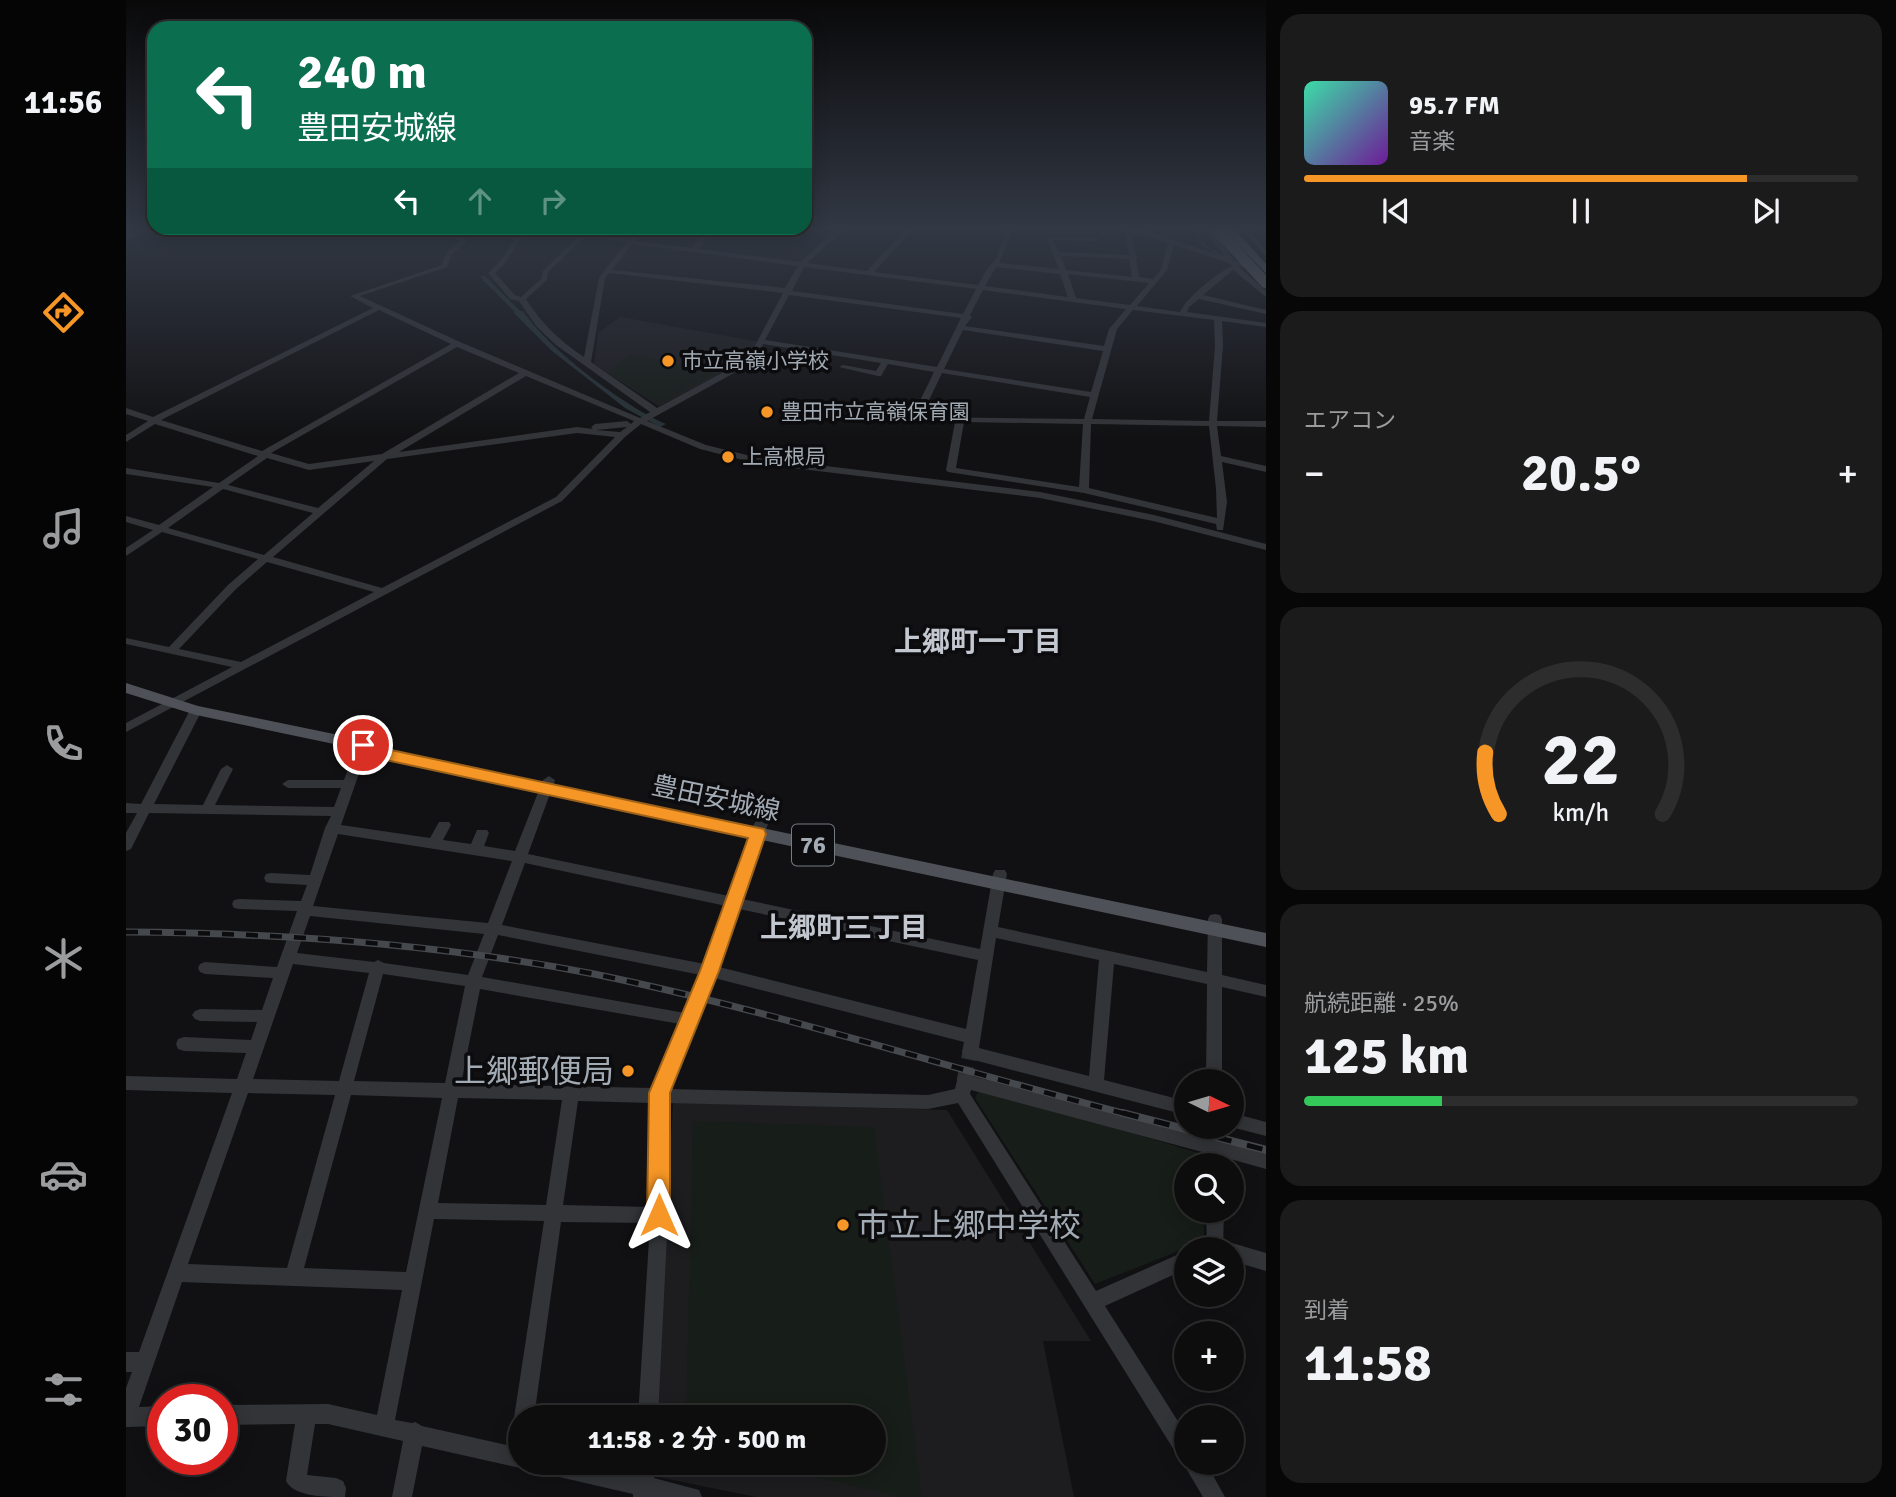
<!DOCTYPE html>
<html lang="ja">
<head>
<meta charset="utf-8">
<style>
  :root { --surface:#0d0d0e; --page:#1b1b1c; --text:#f1f3f6; --muted:#9a9c9e; --line:#2d2d2e; --accent:#f59626 }
  body { margin:0; font-family:Signika,"Noto Sans JP",sans-serif; background:var(--page); color:var(--text); height:100vh; display:flex; flex-direction:column; font-size:26px; white-space:nowrap }
  * { box-sizing:border-box; margin:0 }
  p { font-size:23px; color:var(--muted) }
  .icon { flex:none; width:38px; height:38px; fill:none; stroke:currentColor; stroke-width:2; stroke-linecap:round; stroke-linejoin:round }
  .map { position:relative; flex:1; overflow:hidden }
  .details { display:flex; flex-direction:column; gap:14px; padding:14px; background:#070708; width:630px }
  .details>* { flex:none }
  .guide { position:absolute; left:21px; top:21px; width:665px; height:214px; border-radius:21px; box-shadow:0 4px 18px #0003,0 0 0 2px var(--line); background:#0b6e4f; color:#fff; overflow:hidden }
  .needle { width:46px; rotate:95deg }
  .fabs { position:absolute; left:1048px; top:1069px; display:grid; gap:14px }
  .fabs a { display:grid; place-items:center; width:70px; height:70px; border-radius:50%; background:var(--surface); box-shadow:0 4px 18px #0003,0 0 0 2px var(--line); font-size:35px }
  .speed { position:absolute; left:21px; top:1384px; display:flex; gap:14px; font-size:35px; font-weight:700; text-align:center }
  .speed>* { display:grid; place-content:center; width:91px; height:91px; border-radius:50%; background:var(--surface); box-shadow:0 4px 18px #0003,0 0 0 2px var(--line); line-height:1 }
  .speed .limit { border:10px solid #d22; background:#fff; color:#111 }
  .pin { position:absolute; display:grid; place-items:center; width:60px; height:60px; color:#fff; margin:-30px; border:4px solid #fff; border-radius:50%; box-shadow:0 2px 7px #0007 }
  .me { position:absolute; width:77px; margin:-38px; rotate:0deg; stroke-linejoin:round; filter:drop-shadow(0 0 5px #0008) }
  .turn { display:flex; align-items:center; gap:24px; height:147px; padding:0 35px; font-size:32px }
  .turn .icon { width:91px; height:91px; stroke-width:2.5 }
  .turn b { display:block; font-size:49px; line-height:60px }
  .lanes { display:flex; align-items:center; height:66px; padding:0 35px; background:#0003; justify-content:center; gap:35px; direction:ltr }
  .lanes .off { opacity:.35 }
  .big { font-size:52px; font-weight:700; line-height:1.1 }
  .details .card { flex:1; display:flex; flex-direction:column; justify-content:center; gap:10px; min-width:0; padding:0 24px; border-radius:21px; background:var(--page) }
  .details .dial { align-items:center; gap:0 }
  .dial svg { height:182px; overflow:visible; fill:none; stroke:var(--line); stroke-width:7; stroke-linecap:round; text-anchor:middle }
  .dial text { fill:var(--text); stroke:none }
  .song { display:flex; align-items:center; gap:21px }
  .cover { width:84px; height:84px; border-radius:10px; background:linear-gradient(135deg,hsl(160 70% 55%),hsl(280 70% 35%)) }
  .played { height:7px; border-radius:4px; background:linear-gradient(90deg,var(--accent) 80%,var(--line) 80%) }
  .keys { display:flex; justify-content:space-around; direction:ltr }
  .heat { display:flex; justify-content:space-between; align-items:center; font-size:38px; direction:ltr }
  .charge { height:10px; border-radius:5px; background:linear-gradient(90deg,#34c759 25%,var(--line) 0) }
  .trip { position:absolute; left:382px; top:1405px; width:378px; height:70px; border-radius:35px; background:var(--surface); box-shadow:0 4px 18px #0003,0 0 0 2px var(--line); font-weight:700; line-height:70px; text-align:center }
  main { display:flex; flex:1; min-height:0 }
  .dock { display:flex; flex-direction:column; width:126px; justify-content:space-around; align-items:center; background:#050506; color:var(--muted) }
  .dock .icon { width:49px; height:49px }
  .dock .current { color:var(--accent) }
  .dock b { font-size:32px; color:var(--text) }
  .map>svg:first-child { display:block }
  .built { fill:#1d1d20 }
  .green { fill:#171d18 }
  .water { fill:#273236 }
  .lines { fill:none; stroke-linecap:round; stroke-linejoin:round }
  .stream { stroke:#273236; stroke-width:2 }
  .canal { fill:#273236; fill-rule:evenodd }
  .minor-tunnel { stroke:#2e3033; stroke-width:15; stroke-dasharray:15 7; stroke-linecap:butt }
  .minor { fill:#323438; fill-rule:evenodd }
  .major { fill:#4e5157; fill-rule:evenodd }
  .highway { fill:#5e6269; fill-rule:evenodd }
  .rail-far1-casing { stroke:#45484d; stroke-width:7 }
  .rail-casing { stroke:#45484d; stroke-width:8 }
  .rail-far1 { stroke:#0c0c0e; stroke-width:4.5; stroke-dasharray:12; stroke-linecap:butt }
  .rail { stroke:#0c0c0e; stroke-width:5; stroke-dasharray:16; stroke-linecap:butt }
  .highway-bridge { stroke:#5e6269; stroke-width:11 }
  .route { fill:#f59626; stroke:#9f6219; stroke-width:2 }
  .poi-dot { fill:#f59626; stroke:#0c0c0e; stroke-width:2.5 }
  .labels { text-anchor:middle; stroke-width:7; stroke-linejoin:round; paint-order:stroke }
  .far-poi-label { font-size:21px; fill:#a2aab4; stroke:#0c0c0e; text-anchor:start }
  .shield { fill:#0c0c0e; stroke:#757b82; stroke-width:2 }
  .shield-label { font-size:24px; font-weight:bold; fill:#a2aab4 }
  .street-label { font-size:26px; fill:#a2aab4; stroke:#0c0c0e }
  .neighbourhood-label { font-size:28px; font-weight:bold; fill:#c3c8d0; stroke:#0c0c0e }
  .near-poi-label { font-size:32px; fill:#a2aab4; stroke:#0c0c0e; text-anchor:end }
</style>
</head>
<body>
<main>
<nav class="dock">
<b>11:56</b>
<svg class="icon current" aria-label="directions" viewBox="0 0 24 24"><path d="M12 3l9 9-9 9-9-9zM9 14v-3h6M13 9l2 2-2 2"/></svg>
<svg class="icon" aria-label="music" viewBox="0 0 24 24"><path d="M9 18V5l10-2v13"/><circle cx="6" cy="18" r="3"/><circle cx="16" cy="16" r="3"/></svg>
<svg class="icon" aria-label="phone" viewBox="0 0 24 24"><path d="M5 4h4l2 5-3 2q2 4 5 5l2-3 5 2v4C11 20 4 13 5 4z"/></svg>
<svg class="icon" aria-label="climate" viewBox="0 0 24 24"><path d="M12 3v18M4 7l16 10M4 17L20 7"/></svg>
<svg class="icon" aria-label="car" viewBox="0 0 24 24"><path d="M5 17H2v-5l4-1 3-4h7l3 4 3 1v5h-3M9 17h6M6 11h13"/><circle cx="7" cy="17" r="2"/><circle cx="17" cy="17" r="2"/></svg>
<svg class="icon" aria-label="filters" viewBox="0 0 24 24"><path d="M4 7h16M4 17h16"/><circle cx="9" cy="7" r="2"/><circle cx="15" cy="17" r="2"/></svg>
</nav>
<div class="map">
<svg width="1140" height="1497" viewBox="0 0 1140 1497">
  <rect width="100%" height="100%" fill="#111113"/>
  <g class="built">
    <path d="M494 317 634 342 620 358 606 368 533 406 468 364 472 333Z"/>
    <path d="M547 1102 821 1110 965 1341H917L948 1497H630L527 1476 528 1463H747V1418L530 1417Z"/>
  </g>
  <g class="green">
    <path d="M504 354 591 373 533 404 482 372Z"/>
    <path d="M854 1088 1080 1155 1079 1165 1060 1166V1211H1078V1241L969 1284 849 1098Z"/>
    <path d="M567 1121 748 1127 796 1497H776L628 1463H747V1418L560 1417Z"/>
  </g>
  <path class="water" d="M397 311C422 349 498 406 540 424L534 427 499 408 426 351 387 312Z"/>
  <g class="lines">
    <path class="stream" d="M1073 229 1071 231 1078 246 1102 259"/>
    <path class="canal" d="M355 276H359L404 321V323H400L355 278Z"/>
    <path class="minor-tunnel" d="M838 1081 844 1052"/>
    <g class="minor">
      <path d="M11 229H19L0 241V236Z"/>
      <path d="M321 229H328L341 241 325 255 321 267 234 296 334 342 514 418 524 412 430 345 410 326 393 301 384 299 362 273 375 260 395 229H401L380 262 369 273 389 295 395 297 416 278 417 271 456 233 445 229H457L503 240 512 229H518L509 241 566 248 575 237 535 229H550L581 235 582 236 573 249 674 262 712 229H719L681 263 741 271 780 229H787L748 272 852 285 861 269 870 259 881 229H887L873 263 933 269 920 237H971L974 239 971 241 926 240 933 252 1003 255 999 229H1014L1099 257 1079 229H1085L1108 260 1135 269V271L1133 272 1112 266 1140 291V297L1107 270 1077 295 1140 310V314L1073 299 1063 307 1061 312 1140 323V327L1096 321 1097 346 1091 421H1140V427L1091 426 1095 456 1140 466V472L1096 462 1101 502 1097 530H1091L1090 524 958 493 822 472 820 470 829 422H789L785 419 808 372 762 364 755 376H752L713 367 717 365 750 371 755 363 637 344 628 362 521 421 580 445 633 458 914 492 1028 515 1140 544V550L1027 521 914 498 633 464 574 449 515 424 499 437 436 501 0 732V723L106 667 0 644V638L43 647 102 585 132 559 36 532 0 556V548L27 530 0 522V516L33 525 87 487 0 474V468L93 483 132 456 29 424 0 442V435L22 421 0 414V408L27 417 247 308 224 296 316 265 320 253 334 241ZM1005 231 1042 243 1035 270 1027 279 1013 277 1010 259 1012 257 1010 255ZM462 234 500 243 473 278 458 357C433 340 417 325 400 299L421 280 422 272ZM506 244 672 266 659 288 486 270ZM1048 245 1103 263 1106 266C1092 272 1060 298 1054 312L1011 306 1041 270ZM935 256 1003 259 1006 277 940 270ZM678 267 850 289 837 314 666 291ZM870 267 934 274 942 297 859 286ZM483 273 657 293 622 359 531 408 465 362 479 278ZM942 274 1023 283 1004 305 950 298ZM857 290 1000 309 983 329 978 346 839 326 846 317 844 315ZM663 295 835 318 811 367 639 340ZM253 310 325 344 136 451 35 420ZM1007 310 1088 320 1089 346 1083 421 966 419 991 329ZM837 330 977 351 965 392 818 369ZM331 347 393 373 256 454 183 464 145 453ZM816 373 964 397 958 419 795 417ZM400 376 508 421 505 424 501 421 469 424 465 427 467 429 451 427 273 452ZM838 422 957 424 953 487 830 468ZM965 424 1083 426 1090 489 1091 518 963 488ZM501 427 494 432 470 430ZM451 433 489 437 430 497 256 588 147 557 261 459ZM141 458 183 470 248 461 192 508 102 485ZM97 489 187 513 138 555 42 528ZM141 562 248 592 115 662 53 649 110 589Z"/>
      <path d="M1115 229H1122L1140 250V256Z"/>
      <path d="M70 706 76 710 28 804 77 805 95 769 101 765 107 769 89 805 208 807 215 788H162L156 784 162 780H218L231 745 237 741 243 745 215 825 304 838 313 822H323L325 825 317 840 345 844 351 830H361L363 833 358 846 389 851 417 780 423 776 429 780 402 854 603 896 628 824 630 821H640L642 824 616 899 854 949 867 874 869 870H879L881 874 872 927 1081 972 1082 919 1084 915 1089 914 1094 915 1096 919V975L1140 985V997L1096 987V1082H1080L1081 984 988 964 978 1080 1060 1101V1115L844 1059 838 1057 836 1052 838 1042 588 978 543 1089 802 1095 829 1089 832 1076 838 1074 1079 1137V1127H1095L1096 1142 1140 1153V1169L1097 1157V1166H1081L1080 1153 845 1090 844 1094 970 1291 1060 1251V1269L979 1306 1060 1434V1463H1080L1099 1497H1077L1061 1470 1059 1461 1053 1458 832 1103 802 1109 541 1103 542 1215 532 1418H512L524 1223 435 1222 408 1418H394V1426L391 1425 388 1418 418 1221 308 1219 269 1420 286 1423 289 1422 296 1426 394 1448V1463H402L401 1465 394 1468 296 1446 286 1497H266L277 1441 202 1424H189L181 1475 210 1478 217 1481 220 1488 219 1497C200 1497 168 1497 160 1481L169 1424 96 1425V1405L202 1404 251 1415 276 1290 56 1282 13 1407 37 1406V1426L0 1427V1388L6 1372H0V1352H13L106 1093 0 1090V1076L111 1079 120 1053 58 1051 52 1049 50 1044 52 1039 58 1037 125 1040 131 1022 74 1021 69 1019 66 1015 69 1011 74 1009 136 1010 147 978 79 974 74 972 72 968 74 964 79 962 151 967 171 911 113 909 108 908 106 904 108 900 113 899 175 901 181 885 145 883 140 882 138 878 140 874 145 873 184 875 199 828 205 816 23 813 5 849 0 851V833L11 813H0V803L15 804 64 710ZM212 834 386 861 362 923 187 906ZM399 863 600 906 579 964 376 925ZM613 909 852 960 840 1029 593 967ZM184 916 358 934 342 975 258 963 252 960 248 962 171 953ZM372 935 575 975 559 1013 356 977ZM870 938 973 960 963 1076 853 1048ZM167 964 243 973 213 1081 127 1079ZM257 974 339 986 319 1083 228 1081ZM354 989 554 1024 527 1088 335 1084ZM122 1093 209 1095 161 1268 62 1264ZM225 1095 316 1098 280 1272 178 1268ZM332 1098 436 1100 420 1205 312 1203ZM452 1101 525 1103 524 1207 437 1205Z"/>
      <path d="M1106 1113 1140 1122V1136L1105 1127Z"/>
      <path d="M1080 1211H1098L1097 1250H1081Z"/>
      <path d="M1106 1243 1140 1253V1271L1106 1261V1250H1098L1100 1246Z"/>
      <path d="M406 1463H461L508 1474 509 1463H529L528 1478 573 1490 576 1497H507V1494L416 1473 409 1470Z"/>
    </g>
    <path class="major" d="M0 683 72 706 237 740 251 748 1140 933V947L246 757 232 749 70 715 0 693Z"/>
    <path class="highway" d="M1097 229H1108L1140 264V273Z"/>
    <g class="rail-far1-casing">
      <path id="rail-far1" d="M0 932C157 933 313 944 468 974 649 1011 825 1069 1004 1115"/>
    </g>
    <g class="rail-casing">
      <path id="rail" d="M997 1113 1140 1150"/>
    </g>
    <use href="#rail-far1" class="rail-far1"/>
    <use href="#rail" class="rail"/>
    <path class="highway-bridge" d="M1090 229 1140 283"/>
  </g>
  <linearGradient id="sky" x2="0" y2="1"><stop stop-color="#09090a"/><stop offset="0.52" stop-color="#323844"/><stop offset="1" stop-color="#323844" stop-opacity="0"/></linearGradient>
  <rect width="1140" height="439" fill="url(#sky)"/>
  <path class="route" d="M237 740 251 747 638 829 640 834 593 971 544 1093V1215L541 1223 533 1226 524 1223 521 1215 523 1093 574 971 622 838 246 757 229 745Z"/>
  <g class="poi-dot">
    <circle cx="542" cy="361" r="7"/>
    <circle cx="641" cy="412" r="7"/>
    <circle cx="602" cy="457" r="7"/>
    <circle cx="502" cy="1071" r="7"/>
    <circle cx="717" cy="1225" r="7"/>
  </g>
  <g class="labels">
    <g class="far-poi-label">
      <text x="556" y="368">市立高嶺小学校</text>
      <text x="655" y="419">豊田市立高嶺保育園</text>
      <text x="616" y="464">上高根局</text>
    </g>
    <rect class="shield" x="666" y="824.5" width="42" height="41" rx="5"/>
    <g class="shield-label">
      <text x="687" y="853">76</text>
    </g>
    <g class="street-label">
      <text transform="translate(590 798) rotate(12)" y="9">豊田安城線</text>
    </g>
    <g class="neighbourhood-label">
      <text x="852" y="651">上郷町一丁目</text>
      <text x="718" y="937">上郷町三丁目</text>
    </g>
    <g class="near-poi-label">
      <text x="488" y="1082">上郷郵便局</text>
      <text x="731" y="1236" text-anchor="start">市立上郷中学校</text>
    </g>
  </g>
</svg>
<div class="fabs">
<a><svg class="needle" viewBox="-14 -14 28 28"><path d="M0-13l5 13h-10z" fill="#e53935"/><path d="M0 13l5-13h-10z" fill="#9a9c9e"/></svg></a>
<a><svg class="icon" aria-label="search" viewBox="0 0 24 24"><circle cx="10" cy="10" r="6"/><path d="M15 15l6 6"/></svg></a>
<a><svg class="icon" aria-label="layers" viewBox="0 0 24 24"><path d="M12 4l9 5-9 5-9-5zM3 14l9 5 9-5"/></svg></a>
<a>+</a>
<a>−</a>
</div>
<div class="speed"><div class="limit">30</div></div>
<div class="pin" style="left:237px;top:745px;background:#d93025"><svg class="icon" aria-label="arrive" viewBox="0 0 24 24"><path d="M6 21V4h12l-3 4 3 4H6"/></svg></div>
<svg class="me" style="left:533px;top:1215px" viewBox="-20 -20 40 40"><path d="M0-17L14 15 0 8-14 15z" fill="#f59626" stroke="#fff" stroke-width="4"/></svg>
<div class="trip">11:58 · 2 分 · 500 m</div>
<div class="guide">
<div class="turn"><svg class="icon" aria-label="left" viewBox="0 0 24 24"><path d="M17 20v-9H6M10 6l-5 5 5 5"/></svg><div><b>240 m</b>豊田安城線</div></div>
<div class="lanes"><svg class="icon" aria-label="left" viewBox="0 0 24 24"><path d="M17 20v-9H6M10 6l-5 5 5 5"/></svg><svg class="icon off" aria-label="ahead" viewBox="0 0 24 24"><path d="M12 20V5M6 11l6-6 6 6"/></svg><svg class="icon off" aria-label="right" viewBox="0 0 24 24"><path d="M7 20v-9h11M14 6l5 5-5 5"/></svg></div>
</div>
</div>
<section class="details">
<div class="card">
<div class="song"><i class="cover"></i><div><b>95.7 FM</b><p>音楽</p></div></div>
<div class="played"></div>
<div class="keys"><svg class="icon" aria-label="previous" viewBox="0 0 24 24"><path d="M18 5L8 12l10 7zM5 5v14"/></svg><svg class="icon" aria-label="pause" viewBox="0 0 24 24"><path d="M8 5v14M16 5v14"/></svg><svg class="icon" aria-label="next" viewBox="0 0 24 24"><path d="M6 5l10 7-10 7zM19 5v14"/></svg></div>
</div>
<div class="card"><p>エアコン</p>
<div class="heat"><a>−</a><b class="big">20.5°</b><a>+</a></div>
</div>
<div class="card dial"><svg viewBox="0 0 100 80">
<path d="M14 69A42 42 0 1 1 86 69"/>
<path d="M14 69A42 42 0 0 1 8 42" stroke="#f59626"/>
<text x="50" y="56" font-size="32" font-weight="700">22</text>
<text x="50" y="72" font-size="11">km/h</text>
</svg></div>
<div class="card"><p>航続距離 · 25%</p><b class="big">125 km</b><div class="charge"></div></div>
<div class="card"><p>到着</p><b class="big">11:58</b></div>
</section>
</main>
</body>
</html>
